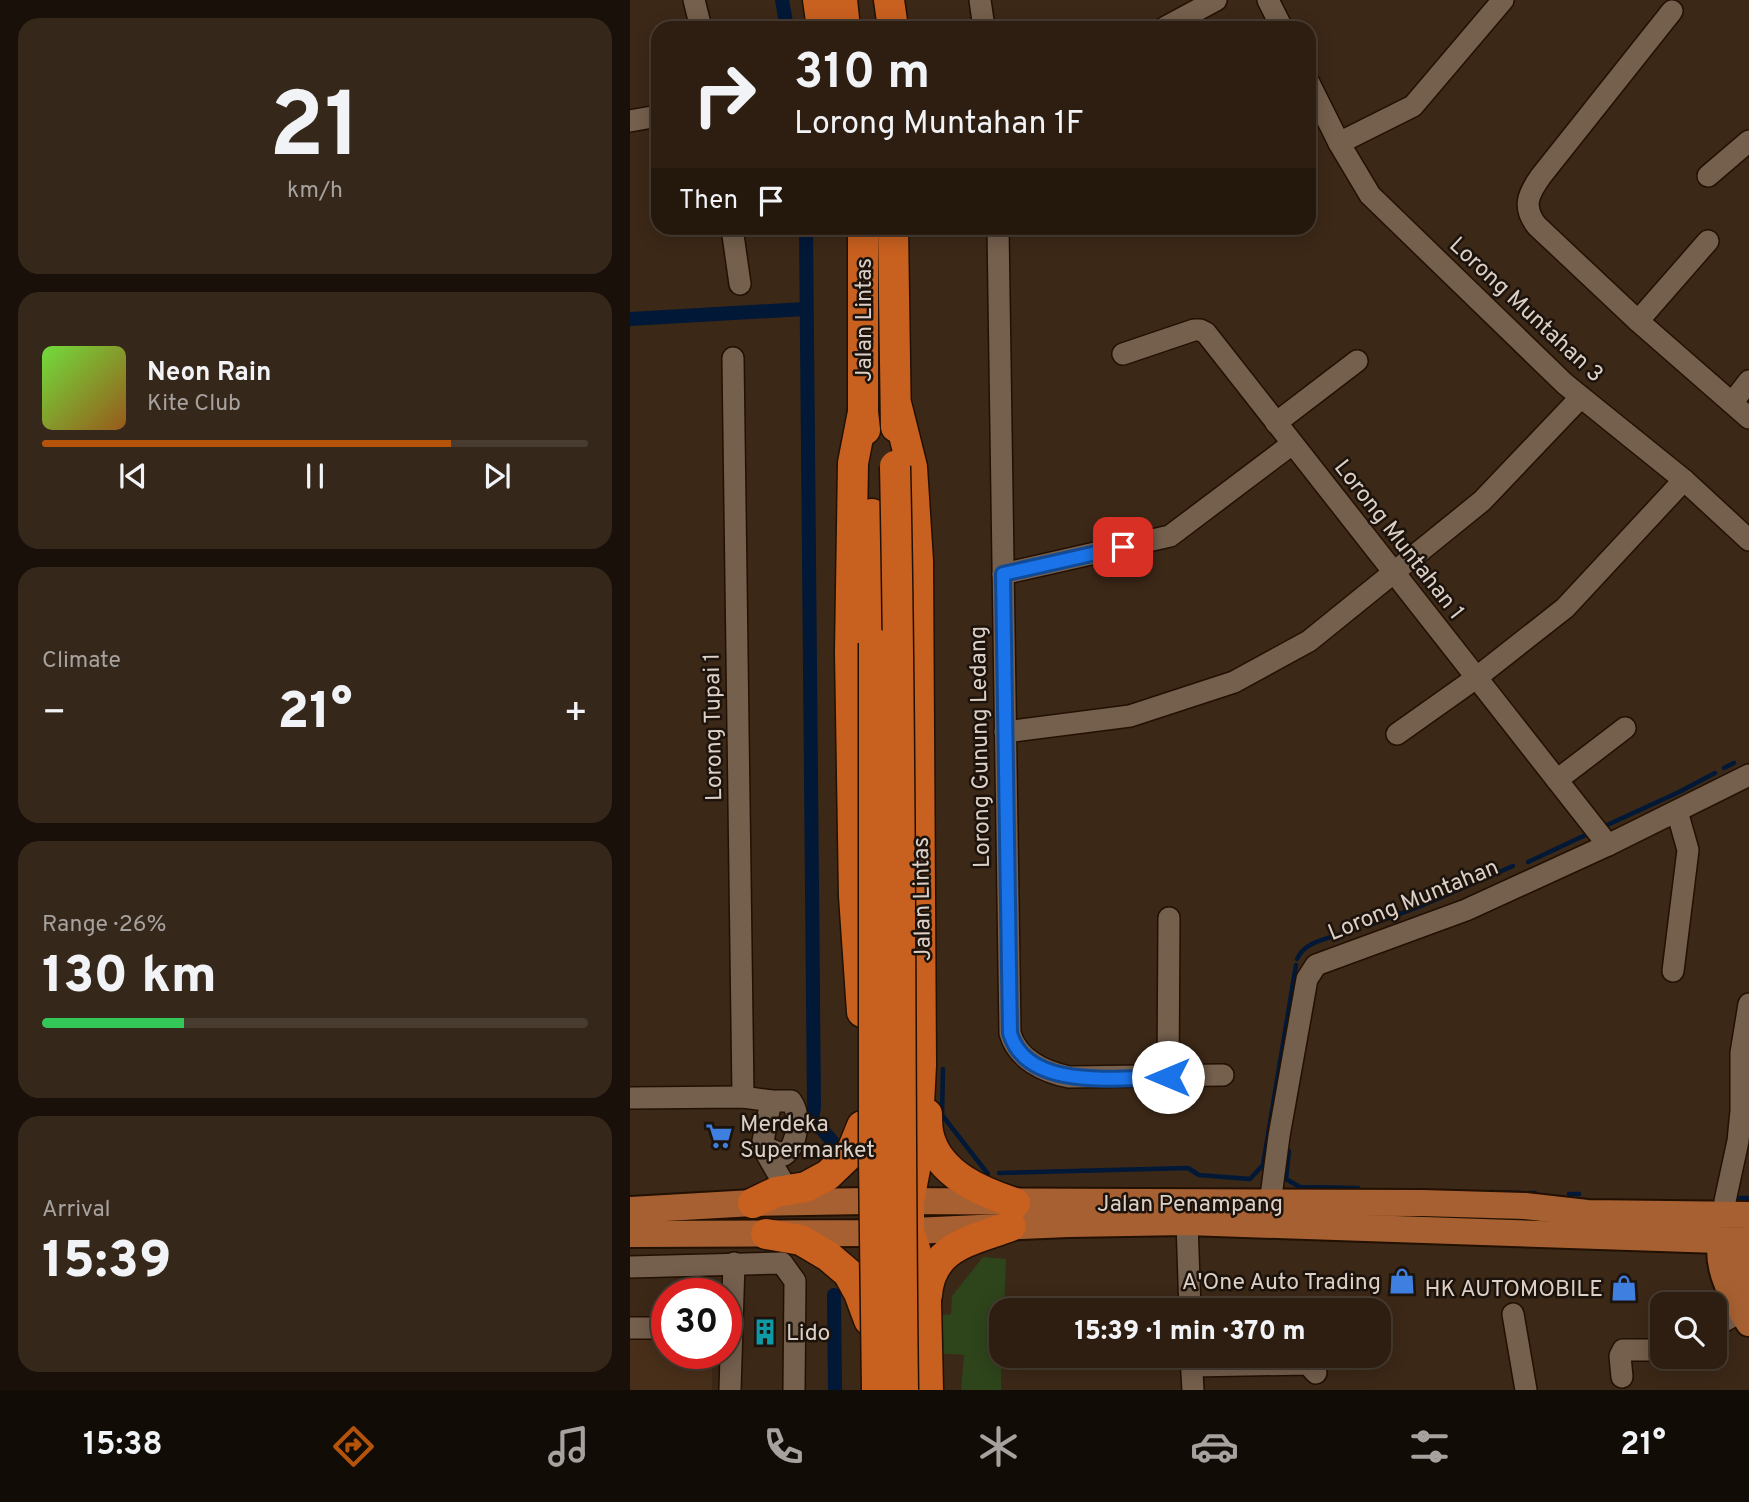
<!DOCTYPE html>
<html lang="en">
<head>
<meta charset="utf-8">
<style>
  :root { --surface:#2d1e11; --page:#35271a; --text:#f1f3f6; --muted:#a7a29f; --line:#483c31; --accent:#b45309 }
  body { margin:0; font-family:Overpass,sans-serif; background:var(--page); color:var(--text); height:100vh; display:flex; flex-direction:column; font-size:26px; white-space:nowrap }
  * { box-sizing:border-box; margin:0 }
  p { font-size:23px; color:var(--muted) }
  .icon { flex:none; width:38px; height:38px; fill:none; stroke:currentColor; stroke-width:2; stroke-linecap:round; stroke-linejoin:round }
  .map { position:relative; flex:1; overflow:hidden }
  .sheet { display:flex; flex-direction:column; gap:18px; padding:18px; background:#191009; width:630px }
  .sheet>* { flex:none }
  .hud { position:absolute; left:21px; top:21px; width:665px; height:214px; border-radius:21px; box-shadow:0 4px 18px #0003,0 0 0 2px var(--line); background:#2d1e11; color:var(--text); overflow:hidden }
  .controls { position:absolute; left:1020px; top:1292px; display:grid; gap:14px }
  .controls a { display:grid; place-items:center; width:77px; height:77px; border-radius:14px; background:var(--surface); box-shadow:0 4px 18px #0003,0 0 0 2px var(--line); font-size:35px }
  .speed { position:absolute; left:21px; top:1278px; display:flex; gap:14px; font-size:35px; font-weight:700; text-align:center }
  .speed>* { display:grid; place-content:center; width:91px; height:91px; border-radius:50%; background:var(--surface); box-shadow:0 4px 18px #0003,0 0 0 2px var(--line); line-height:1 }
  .speed .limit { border:10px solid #d22; background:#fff; color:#111 }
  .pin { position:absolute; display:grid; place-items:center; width:60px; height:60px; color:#fff; margin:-30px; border-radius:14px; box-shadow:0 4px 10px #0006 }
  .me { position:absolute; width:77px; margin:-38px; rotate:270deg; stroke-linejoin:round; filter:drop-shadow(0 0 5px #0008) }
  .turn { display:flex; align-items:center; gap:24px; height:147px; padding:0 28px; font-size:32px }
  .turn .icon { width:91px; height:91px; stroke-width:2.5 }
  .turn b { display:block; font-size:49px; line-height:60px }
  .then { display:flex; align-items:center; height:66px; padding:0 28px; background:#0003; gap:14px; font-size:26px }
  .big { font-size:52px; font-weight:800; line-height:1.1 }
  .sheet .widget { flex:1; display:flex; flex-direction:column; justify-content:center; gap:10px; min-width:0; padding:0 24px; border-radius:21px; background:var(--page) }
  .sheet .dial { align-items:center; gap:0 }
  .dial b { font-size:91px; line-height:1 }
  .song { display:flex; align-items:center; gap:21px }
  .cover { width:84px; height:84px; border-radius:10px; background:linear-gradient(135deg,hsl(100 70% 55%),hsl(30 70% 35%)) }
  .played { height:7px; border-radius:4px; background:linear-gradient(90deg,var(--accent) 75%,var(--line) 75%) }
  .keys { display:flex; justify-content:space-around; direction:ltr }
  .heat { display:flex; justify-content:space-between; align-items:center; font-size:38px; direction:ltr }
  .charge { height:10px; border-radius:5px; background:linear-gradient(90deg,#34c759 26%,var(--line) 0) }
  .trip { position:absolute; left:359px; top:1298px; width:402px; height:70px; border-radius:21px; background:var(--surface); box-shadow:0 4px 18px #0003,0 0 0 2px var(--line); font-weight:800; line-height:70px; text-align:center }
  .tabs { display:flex; height:112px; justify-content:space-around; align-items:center; background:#120c07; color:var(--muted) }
  .tabs .icon { width:49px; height:49px }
  .tabs .selected { color:var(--accent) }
  .tabs b { font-size:32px; color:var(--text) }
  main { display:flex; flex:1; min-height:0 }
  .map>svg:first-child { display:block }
  .built { fill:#482f1a }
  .green { fill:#2e441b }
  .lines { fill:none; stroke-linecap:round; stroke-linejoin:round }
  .stream { stroke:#011837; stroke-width:4.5 }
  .canal { stroke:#011837; stroke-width:14 }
  .minor-casing { stroke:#221002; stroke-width:24 }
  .major-casing { stroke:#221002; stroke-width:30 }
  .highway-casing { stroke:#221002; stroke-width:33 }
  .minor { stroke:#755f4d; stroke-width:21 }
  .major { stroke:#a76031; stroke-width:26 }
  .highway { stroke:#c8601f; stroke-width:30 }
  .highway-bridge-casing { stroke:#221002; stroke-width:33; stroke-linecap:butt }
  .highway-bridge { stroke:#c8601f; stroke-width:30 }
  .route-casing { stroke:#114b97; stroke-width:18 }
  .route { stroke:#1a73e8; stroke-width:12 }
  .labels { text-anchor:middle; stroke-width:5; stroke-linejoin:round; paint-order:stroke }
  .street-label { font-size:23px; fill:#dccfc5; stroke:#1c130c }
  .poi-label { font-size:23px; fill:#dccfc5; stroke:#1c130c; text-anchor:start }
</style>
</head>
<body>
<main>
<section class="sheet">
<div class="widget dial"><b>21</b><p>km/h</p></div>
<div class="widget">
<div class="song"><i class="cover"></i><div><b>Neon Rain</b><p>Kite Club</p></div></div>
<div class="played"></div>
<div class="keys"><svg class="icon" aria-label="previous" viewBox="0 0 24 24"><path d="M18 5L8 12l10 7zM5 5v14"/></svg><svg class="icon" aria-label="pause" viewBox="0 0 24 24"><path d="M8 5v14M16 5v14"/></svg><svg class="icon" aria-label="next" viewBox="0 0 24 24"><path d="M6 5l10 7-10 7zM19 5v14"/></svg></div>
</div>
<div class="widget"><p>Climate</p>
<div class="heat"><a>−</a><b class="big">21°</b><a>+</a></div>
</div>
<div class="widget"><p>Range · 26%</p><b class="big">130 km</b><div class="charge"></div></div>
<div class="widget"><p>Arrival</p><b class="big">15:39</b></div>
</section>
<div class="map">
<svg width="1119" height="1390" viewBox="0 0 1119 1390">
  <rect width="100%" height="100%" fill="#3c2817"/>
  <path class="built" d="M37 1338V1353H77L82 1358V1390H0V1339Z"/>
  <path class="green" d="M353 1257 376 1259 374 1311H371V1390H331L334 1355 303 1353 305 1316 321 1314 322 1296Z"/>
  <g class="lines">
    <g class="stream">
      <path d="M1094 768 1104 763"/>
      <path d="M975 826 1049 792 1085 773"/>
      <path d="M898 862 962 832"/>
      <path d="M740 925 791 906 883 866"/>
      <path d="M667 959C675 941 700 938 717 932"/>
      <path d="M308 1115H312L358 1174"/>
      <path d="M312 1115 313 1069"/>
      <path d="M659 1151 656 1179 670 1187 728 1188"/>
      <path d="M369 1173 558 1168 569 1175 620 1179 633 1165 666 965"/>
      <path d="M861 1192 891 1193"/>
      <path d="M899 1193H905"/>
      <path d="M939 1194H949"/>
      <path d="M1102 1198H1119"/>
    </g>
    <g class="canal">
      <path d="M152 0 157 28"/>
      <path d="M176 228 184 1108 182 1118 202 1141"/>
      <path d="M0 319 175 309"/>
      <path d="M204 1295 205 1390"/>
    </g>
    <g class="minor-casing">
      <g id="minor">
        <path d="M64 0 71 28"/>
        <path d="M350 0 354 28"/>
        <path d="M638 0 652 28"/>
        <path d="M1042 11 911 176C898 194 892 207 907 226L1008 321 1119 418"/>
        <path d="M534 28 586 0"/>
        <path d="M679 83 709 143 740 195 935 384 1054 480 1119 540"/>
        <path d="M0 121 28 116"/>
        <path d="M709 143 783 106 873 0"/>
        <path d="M1078 176 1119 141"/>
        <path d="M102 228 110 284"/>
        <path d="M368 228 380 1033C387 1059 414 1072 439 1077L593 1075"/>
        <path d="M1008 321 1078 241"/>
        <path d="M493 354 564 330H570L576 333 978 845"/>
        <path d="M103 358 113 1097"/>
        <path d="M1102 403 1119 381"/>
        <path d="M646 423 727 361"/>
        <path d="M373 574 540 536 662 444"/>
        <path d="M375 732 500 716 604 682 679 641 852 501 951 397"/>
        <path d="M767 734 846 678 935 608 1054 480"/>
        <path d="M927 780 995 728"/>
        <path d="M1043 971 1058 850 1047 811"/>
        <path d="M538 1077 539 918"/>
        <path d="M0 1098 113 1097 141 1101H161C171 1114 168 1145 154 1155L132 1146"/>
        <path d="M141 1101 132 1146 158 1191"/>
        <path d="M640 1204 649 1136 677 979 686 965 836 910 978 845 1119 775"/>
        <path d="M1101 1214 1096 1207 1095 1201 1108 1141 1111 1111V1053L1119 1004"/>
        <path d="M557 1222 560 1311"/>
        <path d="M0 1267 152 1263 165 1281 164 1390"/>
        <path d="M883 1314 896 1390"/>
        <path d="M1085 1326 1112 1311"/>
        <path d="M0 1328H37"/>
        <path d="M561 1356 563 1390"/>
        <path d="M562 1366 678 1364 686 1373"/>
        <path d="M992 1377 990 1356 993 1350H1020L1032 1345"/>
        <path d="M100 1390 104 1263"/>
      </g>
    </g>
    <g class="major-casing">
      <g id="major">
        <path d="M0 1210 123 1203 237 1201 792 1203 895 1206 957 1213 1119 1215"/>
        <path d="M0 1234 238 1233 438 1224 557 1222 1119 1241"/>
        <path d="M1091 1241C1086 1271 1104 1299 1119 1323"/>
        <path d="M1107 1241 1119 1305"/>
      </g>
    </g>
    <g class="highway-casing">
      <g id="highway">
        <path d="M188 0 192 28"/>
        <path d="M212 0 215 28"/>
        <path d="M259 0 263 28"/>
        <path d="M233 228V412L235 430"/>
        <path d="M263 228 266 427"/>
        <path d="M267 407 282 467 288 561 291 1065 286 1164 279 1201V1231L290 1264 296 1302 298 1390"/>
        <path d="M242 514 244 643"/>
        <path d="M232 1012 224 896 220 652 223 463 233 412"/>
        <path d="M297 1114C297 1121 297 1129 299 1136 309 1175 352 1192 385 1203"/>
        <path d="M123 1203 146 1192 176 1187 198 1175 221 1153 232 1126"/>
        <path d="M136 1234 171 1240 198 1256 218 1273 229 1293 239 1320"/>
        <path d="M297 1295C301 1245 342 1241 381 1226"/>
      </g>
    </g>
    <use href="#minor" class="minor"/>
    <use href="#major" class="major"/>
    <use href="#highway" class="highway"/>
    <g class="highway-bridge-casing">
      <g id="highway-bridge">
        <path d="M265 466C272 774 269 1082 273 1390"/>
        <path d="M244 643V1160L247 1390"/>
      </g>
    </g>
    <use href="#highway-bridge" class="highway-bridge"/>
  </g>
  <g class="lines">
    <g class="route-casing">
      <path id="route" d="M493 547 373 574 380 1033C397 1092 491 1077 538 1077"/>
    </g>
    <use href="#route" class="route"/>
  </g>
  <defs>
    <g id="supermarket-bare" transform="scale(2.1)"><path d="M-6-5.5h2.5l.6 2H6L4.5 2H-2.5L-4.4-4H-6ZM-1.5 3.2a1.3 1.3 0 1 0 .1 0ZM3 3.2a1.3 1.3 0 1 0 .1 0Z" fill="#3f7fe0" stroke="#1c130c" stroke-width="2.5" paint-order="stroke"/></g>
    <g id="shop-bare" transform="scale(2.1)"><path d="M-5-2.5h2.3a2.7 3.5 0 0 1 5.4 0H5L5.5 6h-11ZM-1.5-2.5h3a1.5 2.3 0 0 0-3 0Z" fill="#3f7fe0" stroke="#1c130c" stroke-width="2.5" paint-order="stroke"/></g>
    <g id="building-bare" transform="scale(2.1)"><path d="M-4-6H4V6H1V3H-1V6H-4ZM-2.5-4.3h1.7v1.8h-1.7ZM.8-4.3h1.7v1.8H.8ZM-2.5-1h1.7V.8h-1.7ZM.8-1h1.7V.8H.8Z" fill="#0f9aa8" stroke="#1c130c" stroke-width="2.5" paint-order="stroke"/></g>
  </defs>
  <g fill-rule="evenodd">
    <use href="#supermarket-bare" x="89" y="1136"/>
    <use href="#shop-bare" x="772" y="1281"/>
    <use href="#shop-bare" x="994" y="1288"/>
    <use href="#building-bare" x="135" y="1332"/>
  </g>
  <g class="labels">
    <g class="street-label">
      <text transform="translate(897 309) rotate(43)" y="8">Lorong Muntahan 3</text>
      <text transform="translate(233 320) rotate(-90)" y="8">Jalan Lintas</text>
      <text transform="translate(770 539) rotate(52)" y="8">Lorong Muntahan 1</text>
      <text transform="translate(82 727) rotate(-91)" y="8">Lorong Tupai 1</text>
      <text transform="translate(349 747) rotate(-91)" y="8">Lorong Gunung Ledang</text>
      <text transform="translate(291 899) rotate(-91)" y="8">Jalan Lintas</text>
      <text transform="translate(783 899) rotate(-22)" y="8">Lorong Muntahan</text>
      <text x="560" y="1211">Jalan Penampang</text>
    </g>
    <g class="poi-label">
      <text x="110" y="1131">Merdeka<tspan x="110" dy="26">Supermarket</tspan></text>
      <text x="751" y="1289" text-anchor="end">A'One Auto Trading</text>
      <text x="973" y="1296" text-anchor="end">HK AUTOMOBILE</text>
      <text x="156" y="1340">Lido</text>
    </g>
  </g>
</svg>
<div class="controls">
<a><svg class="icon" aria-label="search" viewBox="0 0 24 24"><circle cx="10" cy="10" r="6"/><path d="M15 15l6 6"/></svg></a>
</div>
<div class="speed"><div class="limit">30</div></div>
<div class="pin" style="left:493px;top:547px;background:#d93025"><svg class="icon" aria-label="arrive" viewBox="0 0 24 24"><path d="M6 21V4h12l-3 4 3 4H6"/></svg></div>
<svg class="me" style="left:538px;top:1077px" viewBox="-20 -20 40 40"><circle r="19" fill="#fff"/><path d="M0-13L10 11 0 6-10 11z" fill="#1a73e8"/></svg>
<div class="trip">15:39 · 1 min · 370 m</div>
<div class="hud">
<div class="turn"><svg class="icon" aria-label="right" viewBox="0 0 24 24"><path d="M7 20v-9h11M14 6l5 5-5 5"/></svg><div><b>310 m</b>Lorong Muntahan 1F</div></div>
<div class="then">Then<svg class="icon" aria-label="arrive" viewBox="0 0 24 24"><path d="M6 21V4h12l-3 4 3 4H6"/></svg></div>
</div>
</div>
</main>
<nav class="tabs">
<b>15:38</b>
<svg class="icon selected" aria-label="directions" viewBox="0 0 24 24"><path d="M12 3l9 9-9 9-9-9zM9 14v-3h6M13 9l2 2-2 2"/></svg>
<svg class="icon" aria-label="music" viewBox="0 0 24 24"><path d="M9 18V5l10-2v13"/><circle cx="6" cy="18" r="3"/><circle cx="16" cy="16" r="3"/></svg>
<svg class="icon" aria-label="phone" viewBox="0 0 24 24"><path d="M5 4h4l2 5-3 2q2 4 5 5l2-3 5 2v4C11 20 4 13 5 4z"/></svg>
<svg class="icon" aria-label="climate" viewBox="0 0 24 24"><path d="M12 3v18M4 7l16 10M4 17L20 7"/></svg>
<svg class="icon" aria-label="car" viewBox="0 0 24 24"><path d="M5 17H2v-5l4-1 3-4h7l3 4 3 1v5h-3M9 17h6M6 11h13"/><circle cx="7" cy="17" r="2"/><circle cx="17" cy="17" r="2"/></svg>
<svg class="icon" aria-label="filters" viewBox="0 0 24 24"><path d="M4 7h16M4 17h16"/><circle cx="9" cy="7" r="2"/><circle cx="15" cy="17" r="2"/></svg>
<b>21°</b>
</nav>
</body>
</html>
